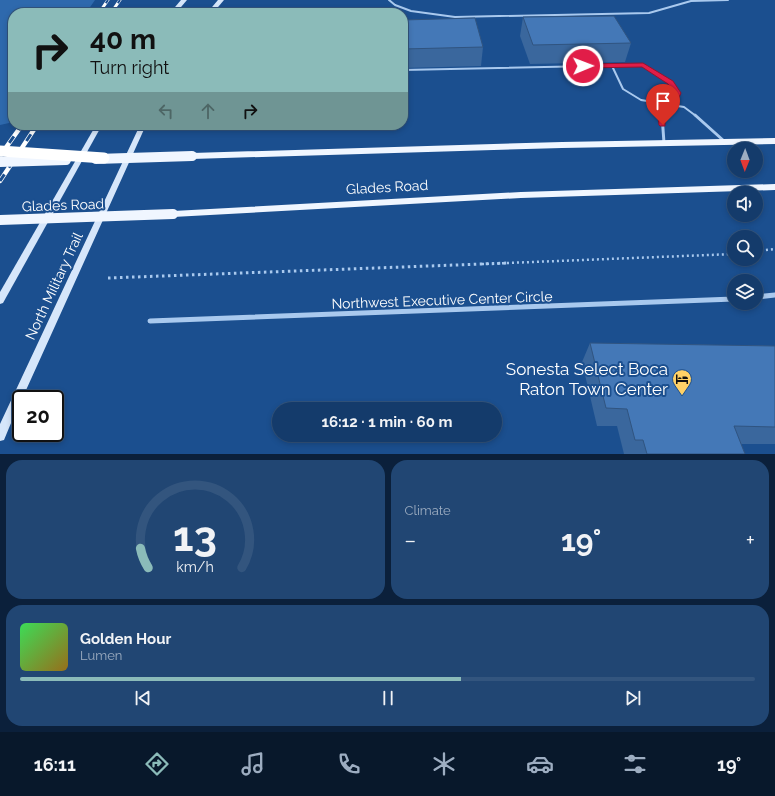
<!DOCTYPE html>
<html lang="en">
<head>
<meta charset="utf-8">
<style>
  :root { --surface:#143b6b; --page:#214673; --text:#f1f3f6; --muted:#9dadc1; --line:#33557e; --accent:#8bbbb9 }
  body { margin:0; font-family:Raleway,sans-serif; background:var(--page); color:var(--text); height:100vh; display:flex; flex-direction:column; font-size:15px; white-space:nowrap }
  * { box-sizing:border-box; margin:0 }
  p { font-size:13px; color:var(--muted) }
  .icon { flex:none; width:22px; height:22px; fill:none; stroke:currentColor; stroke-width:2; stroke-linecap:round; stroke-linejoin:round }
  .map { position:relative; height:454px; overflow:hidden }
  .drawer { display:flex; flex-direction:column; gap:6px; padding:6px; background:#0b203b; flex:1 }
  .drawer>* { flex:none }
  .banner { position:absolute; left:8px; top:8px; width:400px; height:122px; border-radius:16px; box-shadow:0 2px 6px #0003,0 0 0 1px var(--line); background:#8bbbb9; color:#111; overflow:hidden }
  .needle { width:26px; rotate:181deg }
  .tools { position:absolute; left:727px; top:142px; display:grid; gap:8px }
  .tools a { display:grid; place-items:center; width:36px; height:36px; border-radius:50%; background:var(--surface); box-shadow:0 2px 6px #0003,0 0 0 1px var(--line); font-size:20px }
  .speed { position:absolute; left:12px; top:390px; display:flex; gap:8px; font-size:20px; font-weight:700; text-align:center }
  .speed>* { display:grid; place-content:center; width:52px; height:52px; border-radius:50%; background:var(--surface); box-shadow:0 2px 6px #0003,0 0 0 1px var(--line); line-height:1 }
  .speed .limit { border:2px solid #111; border-radius:6px; background:#fff; color:#111 }
  .pin { position:absolute; display:grid; place-items:center; width:34px; height:34px; color:#fff; margin:-41px -17px; border-radius:50% 50% 50% 0; rotate:-45deg; box-shadow:0 0 4px #0007 }
  .pin .icon { rotate:45deg }
  .me { position:absolute; width:44px; margin:-22px; rotate:89deg; stroke-linejoin:round; filter:drop-shadow(0 0 3px #0008) }
  .turn { display:flex; align-items:center; gap:14px; height:84px; padding:0 16px; font-size:18px }
  .turn .icon { width:52px; height:52px; stroke-width:2.5 }
  .turn b { display:block; font-size:28px; line-height:34px }
  .lanes { display:flex; align-items:center; height:38px; padding:0 16px; background:#0003; justify-content:center; gap:20px; direction:ltr }
  .lanes .off { opacity:.35 }
  .big { font-size:30px; font-weight:700; line-height:1.1 }
  .drawer .widget { flex:1; display:flex; flex-direction:column; justify-content:center; gap:6px; min-width:0; padding:0 14px; border-radius:16px; background:var(--page) }
  .drawer .dial { align-items:center; gap:0 }
  .dial svg { height:104px; overflow:visible; fill:none; stroke:var(--line); stroke-width:7; stroke-linecap:round; text-anchor:middle }
  .dial text { fill:var(--text); stroke:none }
  .song { display:flex; align-items:center; gap:12px }
  .cover { width:48px; height:48px; border-radius:6px; background:linear-gradient(135deg,hsl(130 70% 55%),hsl(40 70% 35%)) }
  .played { height:4px; border-radius:2px; background:linear-gradient(90deg,var(--accent) 60%,var(--line) 60%) }
  .keys { display:flex; justify-content:space-around; direction:ltr }
  .heat { display:flex; justify-content:space-between; align-items:center; font-size:22px; direction:ltr }
  .drawer .tiles { flex:1; display:grid; gap:6px; grid-template-columns:1fr 1fr }
  .widget:last-child { grid-column:span 2 }
  .trip { position:absolute; left:272px; top:402px; width:230px; height:40px; border-radius:20px; background:var(--surface); box-shadow:0 2px 6px #0003,0 0 0 1px var(--line); font-weight:700; line-height:40px; text-align:center }
  .dock { display:flex; height:64px; justify-content:space-around; align-items:center; background:#08182b; color:var(--muted) }
  .dock .icon { width:28px; height:28px }
  .dock .selected { color:var(--accent) }
  .dock b { font-size:18px; color:var(--text) }
  .map>svg:first-child { display:block }
  .green { fill:#2e69ad }
  .lines { fill:none; stroke-linecap:round; stroke-linejoin:round }
  .path-far1 { stroke:#a9c9ee; stroke-width:2.5; stroke-dasharray:2 3; stroke-linecap:butt }
  .path { stroke:#a9c9ee; stroke-width:3; stroke-dasharray:2.5 3.5; stroke-linecap:butt }
  .service-far1 { stroke:#a9c9ee; stroke-width:2 }
  .service { stroke:#a9c9ee; stroke-width:3 }
  .minor { stroke:#a9c9ee; stroke-width:5 }
  .secondary { fill:#d6e6fa; fill-rule:evenodd }
  .primary { fill:#f0f6ff; fill-rule:evenodd }
  .rail-far1-casing { stroke:#fff; stroke-width:3 }
  .rail-casing { stroke:#fff; stroke-width:4.5 }
  .rail-far1 { stroke:#1b4f8f; stroke-width:2; stroke-dasharray:6; stroke-linecap:butt }
  .rail { stroke:#1b4f8f; stroke-width:3; stroke-dasharray:8; stroke-linecap:butt }
  .primary-bridge { stroke:#f0f6ff; stroke-width:10 }
  .motorway-bridge { stroke:#fff; stroke-width:11 }
  .wall { fill:#3a679d }
  .building { fill:#4478b7; stroke:#305480 }
  .route { fill:#e11d48; stroke:#92132f }
  .labels { text-anchor:middle; stroke-width:4; stroke-linejoin:round; paint-order:stroke }
  .street-label { font-size:14px; fill:#fff; stroke:#1b4f8f }
  .near-poi-label { font-size:17px; fill:#fff; stroke:#1b4f8f; text-anchor:end }
</style>
</head>
<body>
<div class="map">
<svg width="775" height="454" viewBox="0 0 775 454">
  <rect width="100%" height="100%" fill="#1b4f8f"/>
  <path class="green" d="M0 0H95L86 13H13V118L9 123 0 125Z"/>
  <g class="lines">
    <g class="path-far1">
      <path d="M756 251 775 249"/>
      <path d="M482 264 734 254"/>
    </g>
    <path class="path" d="M108 278 509 263"/>
    <g class="service-far1">
      <path d="M389 0 395 5 411 11 455 17 649 13 691 1 728 0"/>
      <path d="M613 68 623 89 641 100 684 107 696 116"/>
      <path d="M403 70 643 65 670 83 677 93 674 101 661 109 662 116"/>
    </g>
    <g class="service">
      <path d="M662 115 664 143"/>
      <path d="M695 115 724 141"/>
    </g>
    <g class="minor">
      <path d="M756 297 775 295"/>
      <path d="M150 321 734 299"/>
    </g>
    <g class="secondary">
      <path d="M181 0H187L176 13H170Z"/>
      <path d="M218 0H224L213 13H207Z"/>
      <path d="M96 125H102L3 303 0 304V292Z"/>
      <path d="M140 125H146L22 399H21L4 440 0 441V424Z"/>
    </g>
    <g class="primary">
      <path d="M775 138V144L562 148 192 159 188 156 192 153 562 142Z"/>
      <path d="M775 184V190L521 198 173 217 168 214 173 211 521 192Z"/>
    </g>
    <g class="rail-far1-casing">
      <g id="rail-far1">
        <path d="M99 13 108 0"/>
        <path d="M111 13 120 0"/>
      </g>
    </g>
    <g class="rail-casing">
      <g id="rail">
        <path d="M0 156 22 125"/>
        <path d="M0 181 37 125"/>
      </g>
    </g>
    <use href="#rail-far1" class="rail-far1"/>
    <use href="#rail" class="rail"/>
    <g class="primary-bridge">
      <path d="M96 159 192 156"/>
      <path d="M0 162 66 160"/>
      <path d="M0 220 173 214"/>
    </g>
    <path class="motorway-bridge" d="M0 151 104 158"/>
  </g>
  <g class="wall">
    <path d="M523 17 631 43 625 62 530 64 520 36Z"/>
    <path d="M403 20 483 47 481 66 403 68Z"/>
    <path d="M590 343 775 346V444H741L745 454H624L617 426H597L582 362Z"/>
  </g>
  <g class="building">
    <path d="M614 16 631 43 533 45 523 17Z"/>
    <path d="M475 18 483 47 403 49V20Z"/>
    <path d="M590 343 775 346V427L734 426 745 454H647L643 440H635L627 409 606 408Z"/>
  </g>
  <path class="route" d="M643 63 673 81 681 93 677 102 665 110V126H660L659 125 657 109 671 100 673 93 668 84 642 67 583 68 580 66 583 64Z"/>
  <defs>
    <g id="hotel-pin" transform="scale(1)"><path d="M0 17L-7.5 6A9.5 9.5 0 1 1 7.5 6Z" fill="#ffd166" stroke="#1b4f8f"/><path d="M-6-4.5h1.5V1H6V5H4.5V3h-9V5H-6ZM-4 0a1.8 1.8 0 1 1 3.6 0ZM.5 0V-2.5h3Q6-2.5 6 0Z" fill="#111"/></g>
  </defs>
  <g fill-rule="evenodd">
    <use href="#hotel-pin" x="682" y="379"/>
  </g>
  <g class="labels">
    <g class="street-label">
      <text transform="translate(387 187) rotate(-3)" y="5">Glades Road</text>
      <text transform="translate(63 205) rotate(-2)" y="5">Glades Road</text>
      <text transform="translate(54 286) rotate(-65)" y="5">North Military Trail</text>
      <text transform="translate(442 300) rotate(-2)" y="5">Northwest Executive Center Circle</text>
    </g>
    <g class="near-poi-label">
      <text x="668" y="375">Sonesta Select Boca<tspan x="668" dy="20">Raton Town Center</tspan></text>
    </g>
  </g>
</svg>
<div class="tools">
<a><svg class="needle" viewBox="-14 -14 28 28"><path d="M0-13l5 13h-10z" fill="#e53935"/><path d="M0 13l5-13h-10z" fill="#9dadc1"/></svg></a>
<a><svg class="icon" aria-label="sound" viewBox="0 0 24 24"><path d="M4 9h4l5-4v14l-5-4H4zM17 9q2 3 0 6"/></svg></a>
<a><svg class="icon" aria-label="search" viewBox="0 0 24 24"><circle cx="10" cy="10" r="6"/><path d="M15 15l6 6"/></svg></a>
<a><svg class="icon" aria-label="layers" viewBox="0 0 24 24"><path d="M12 4l9 5-9 5-9-5zM3 14l9 5 9-5"/></svg></a>
</div>
<div class="speed"><div class="limit">20</div></div>
<div class="pin" style="left:663px;top:125px;background:#d93025"><svg class="icon" aria-label="arrive" viewBox="0 0 24 24"><path d="M6 21V4h12l-3 4 3 4H6"/></svg></div>
<svg class="me" style="left:583px;top:66px" viewBox="-20 -20 40 40"><circle r="17" fill="#e11d48" stroke="#fff" stroke-width="3"/><path d="M0-11L8 9 0 5-8 9z" fill="#fff"/></svg>
<div class="trip">16:12 · 1 min · 60 m</div>
<div class="banner">
<div class="turn"><svg class="icon" aria-label="right" viewBox="0 0 24 24"><path d="M7 20v-9h11M14 6l5 5-5 5"/></svg><div><b>40 m</b>Turn right</div></div>
<div class="lanes"><svg class="icon off" aria-label="left" viewBox="0 0 24 24"><path d="M17 20v-9H6M10 6l-5 5 5 5"/></svg><svg class="icon off" aria-label="ahead" viewBox="0 0 24 24"><path d="M12 20V5M6 11l6-6 6 6"/></svg><svg class="icon" aria-label="right" viewBox="0 0 24 24"><path d="M7 20v-9h11M14 6l5 5-5 5"/></svg></div>
</div>
</div>
<section class="drawer">
<div class="tiles">
<div class="widget dial"><svg viewBox="0 0 100 80">
<path d="M14 69A42 42 0 1 1 86 69"/>
<path d="M14 69A42 42 0 0 1 8 54" stroke="#8bbbb9"/>
<text x="50" y="56" font-size="32" font-weight="700">13</text>
<text x="50" y="72" font-size="11">km/h</text>
</svg></div>
<div class="widget"><p>Climate</p>
<div class="heat"><a>−</a><b class="big">19°</b><a>+</a></div>
</div>
<div class="widget">
<div class="song"><i class="cover"></i><div><b>Golden Hour</b><p>Lumen</p></div></div>
<div class="played"></div>
<div class="keys"><svg class="icon" aria-label="previous" viewBox="0 0 24 24"><path d="M18 5L8 12l10 7zM5 5v14"/></svg><svg class="icon" aria-label="pause" viewBox="0 0 24 24"><path d="M8 5v14M16 5v14"/></svg><svg class="icon" aria-label="next" viewBox="0 0 24 24"><path d="M6 5l10 7-10 7zM19 5v14"/></svg></div>
</div>
</div>
</section>
<nav class="dock">
<b>16:11</b>
<svg class="icon selected" aria-label="directions" viewBox="0 0 24 24"><path d="M12 3l9 9-9 9-9-9zM9 14v-3h6M13 9l2 2-2 2"/></svg>
<svg class="icon" aria-label="music" viewBox="0 0 24 24"><path d="M9 18V5l10-2v13"/><circle cx="6" cy="18" r="3"/><circle cx="16" cy="16" r="3"/></svg>
<svg class="icon" aria-label="phone" viewBox="0 0 24 24"><path d="M5 4h4l2 5-3 2q2 4 5 5l2-3 5 2v4C11 20 4 13 5 4z"/></svg>
<svg class="icon" aria-label="climate" viewBox="0 0 24 24"><path d="M12 3v18M4 7l16 10M4 17L20 7"/></svg>
<svg class="icon" aria-label="car" viewBox="0 0 24 24"><path d="M5 17H2v-5l4-1 3-4h7l3 4 3 1v5h-3M9 17h6M6 11h13"/><circle cx="7" cy="17" r="2"/><circle cx="17" cy="17" r="2"/></svg>
<svg class="icon" aria-label="filters" viewBox="0 0 24 24"><path d="M4 7h16M4 17h16"/><circle cx="9" cy="7" r="2"/><circle cx="15" cy="17" r="2"/></svg>
<b>19°</b>
</nav>
</body>
</html>
